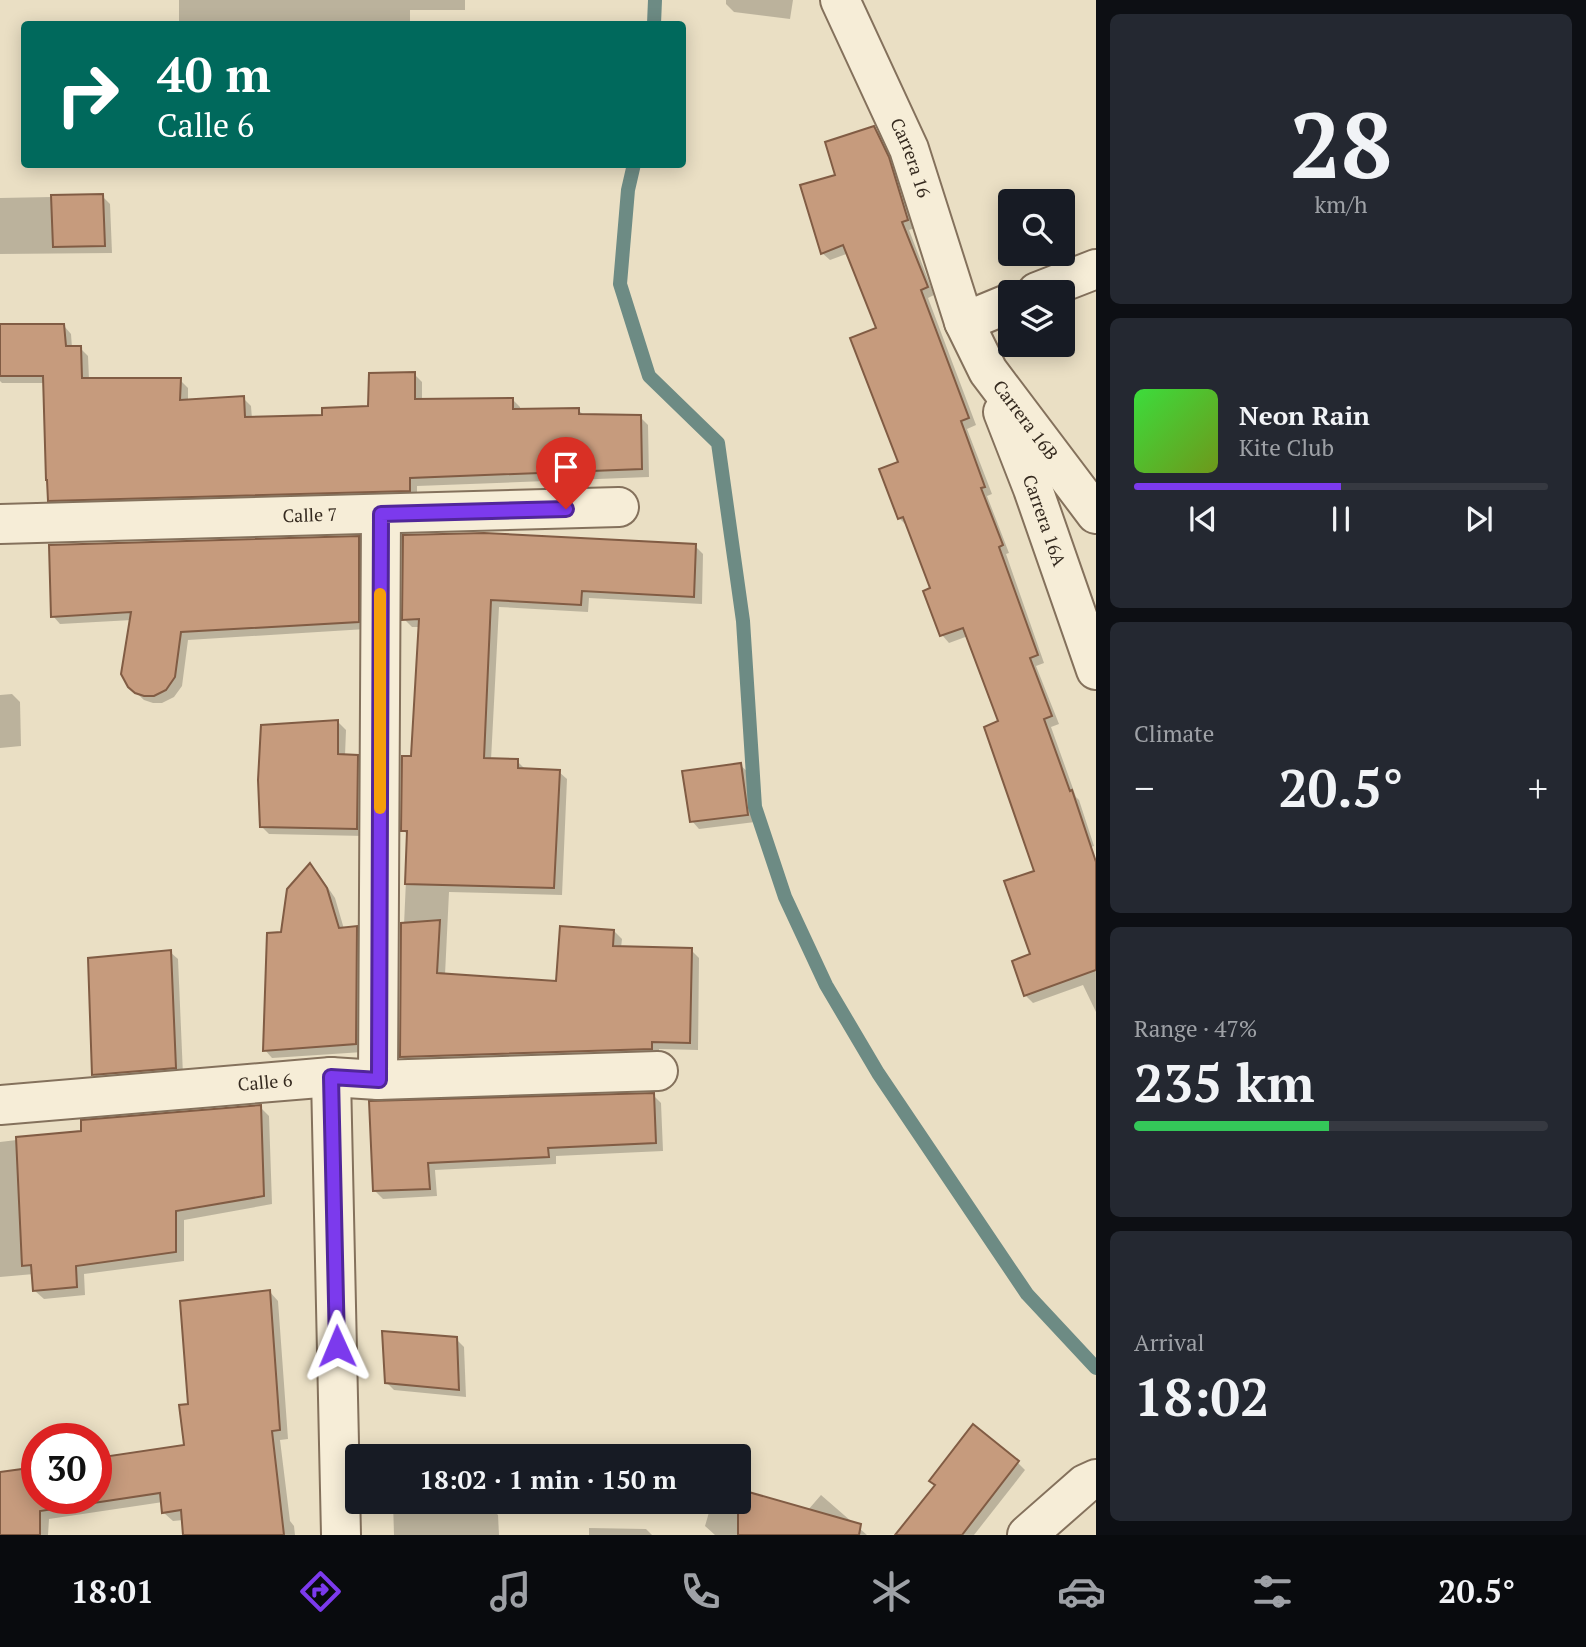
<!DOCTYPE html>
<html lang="en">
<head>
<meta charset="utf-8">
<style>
  :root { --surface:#171b24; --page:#242831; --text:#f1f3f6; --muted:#9ea1a6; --line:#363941; --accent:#7c3aed }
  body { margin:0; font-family:"PT Serif",serif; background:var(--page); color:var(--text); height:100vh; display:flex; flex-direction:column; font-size:26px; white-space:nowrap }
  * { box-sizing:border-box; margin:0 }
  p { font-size:23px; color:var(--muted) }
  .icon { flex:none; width:38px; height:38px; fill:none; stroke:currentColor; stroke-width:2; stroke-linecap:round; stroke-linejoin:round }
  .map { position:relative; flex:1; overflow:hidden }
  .sheet { display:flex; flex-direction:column; gap:14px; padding:14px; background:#0d0f14; width:490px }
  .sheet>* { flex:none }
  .hud { position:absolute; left:21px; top:21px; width:665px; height:147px; border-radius:7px; box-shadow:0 4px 18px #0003; background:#00695c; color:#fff; overflow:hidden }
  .buttons { position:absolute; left:998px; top:189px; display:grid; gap:14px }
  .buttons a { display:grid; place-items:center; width:77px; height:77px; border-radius:7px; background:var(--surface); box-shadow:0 4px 18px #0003; font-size:35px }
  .speed { position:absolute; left:21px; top:1423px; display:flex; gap:14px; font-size:35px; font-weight:700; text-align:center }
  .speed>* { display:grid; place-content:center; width:91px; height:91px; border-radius:50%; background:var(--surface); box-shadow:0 4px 18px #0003; line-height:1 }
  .speed .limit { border:10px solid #d22; background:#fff; color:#111 }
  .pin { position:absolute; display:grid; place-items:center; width:60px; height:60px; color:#fff; margin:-72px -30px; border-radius:50% 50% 50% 0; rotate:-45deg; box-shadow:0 0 7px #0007 }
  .pin .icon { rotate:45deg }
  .me { position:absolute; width:77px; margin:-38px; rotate:359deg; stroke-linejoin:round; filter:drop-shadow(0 0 5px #0008) }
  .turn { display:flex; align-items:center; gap:24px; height:147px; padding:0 21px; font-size:32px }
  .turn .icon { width:91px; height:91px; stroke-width:2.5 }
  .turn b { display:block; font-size:49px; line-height:60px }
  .big { font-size:52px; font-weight:700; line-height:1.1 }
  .sheet .tile { flex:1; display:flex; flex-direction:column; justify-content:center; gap:10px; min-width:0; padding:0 24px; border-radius:10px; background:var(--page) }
  .sheet .dial { align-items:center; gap:0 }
  .dial b { font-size:91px; line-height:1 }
  .song { display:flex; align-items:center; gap:21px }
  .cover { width:84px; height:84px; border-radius:10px; background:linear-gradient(135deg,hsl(120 70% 55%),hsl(80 70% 35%)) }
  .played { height:7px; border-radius:4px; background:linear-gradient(90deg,var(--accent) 50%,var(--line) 50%) }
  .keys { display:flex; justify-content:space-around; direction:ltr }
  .heat { display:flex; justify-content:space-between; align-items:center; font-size:38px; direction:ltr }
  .charge { height:10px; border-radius:5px; background:linear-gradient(90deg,#34c759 47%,var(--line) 0) }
  .trip { position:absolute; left:345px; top:1444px; width:406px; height:70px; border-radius:7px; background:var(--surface); box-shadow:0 4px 18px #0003; font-weight:700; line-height:70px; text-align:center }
  .tabs { display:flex; height:112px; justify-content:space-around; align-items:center; background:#090b0e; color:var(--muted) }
  .tabs .icon { width:49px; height:49px }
  .tabs .current { color:var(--accent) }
  .tabs b { font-size:32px; color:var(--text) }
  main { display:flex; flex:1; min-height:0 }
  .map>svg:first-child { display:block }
  .shadow { fill:#0003 }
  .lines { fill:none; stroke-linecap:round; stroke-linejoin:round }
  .stream { stroke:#6d8b84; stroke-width:14 }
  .building { fill:#c69b7d; stroke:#815c44; stroke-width:2 }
  .minor-casing { stroke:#84715c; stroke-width:42 }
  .minor { stroke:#f6edd7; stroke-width:38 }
  .route-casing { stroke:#51269a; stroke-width:18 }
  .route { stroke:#7c3aed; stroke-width:12 }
  .slow { stroke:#f59e0b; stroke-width:12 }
  .labels { text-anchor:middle; stroke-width:7; stroke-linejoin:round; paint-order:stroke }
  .street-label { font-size:18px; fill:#352a1f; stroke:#f3e9d3 }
</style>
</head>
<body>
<main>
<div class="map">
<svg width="1096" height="1535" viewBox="0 0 1096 1535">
  <rect width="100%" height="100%" fill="#eadfc4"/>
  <g class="shadow">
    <path d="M179 0H465V10H410V24H179Z"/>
    <path d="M726 0H793L790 19 734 12 726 4Z"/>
    <path d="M874 128 882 136 896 166 915 228 909 230 934 295 928 298 976 425 967 429 992 494 987 496 1009 553 1006 554 1044 663 1036 666 1059 724 1051 727 1076 797 1079 800 1094 846 1089 848 1096 869V1012L1083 985 1033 1003 1025 995 1032 955 1036 872 1000 722 968 636 949 643 942 635 933 589 907 526 899 518 900 463 879 329 849 253 830 260 822 253 838 176Z"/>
    <path d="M102 196 110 204 112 253 0 254V198Z"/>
    <path d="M0 326H64L71 334 72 348H80L88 356 89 379 180 380 188 388V401L243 398 251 406 252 419 324 417 370 408 414 374 422 382V401L512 399 520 407V410H578L584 415 640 417 648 425 649 477 417 486V498L57 508 50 500 45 383H2L0 381Z"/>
    <path d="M358 538 366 546V629L188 640 182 686 174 697 162 703H153L144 700 129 686 132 620 60 624 53 616Z"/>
    <path d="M695 546 703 554 702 604 589 598 588 612 499 607 491 760 517 761 525 769 559 772 567 779 562 895 449 892 445 975 557 983 614 931 622 939 621 948 691 950 699 958 698 1050 659 1049V1056L410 1065 402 1057 404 925 408 835 403 830 413 758 420 627H412L404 619Z"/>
    <path d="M12 694 20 702 21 746 0 748V695Z"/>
    <path d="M338 722 346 730 345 756 357 757 365 764V836L269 834 261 826Z"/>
    <path d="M740 765 748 772 755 822 699 829 692 821Z"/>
    <path d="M310 865 318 873 335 898 344 929 356 928 364 936 363 1052 272 1058 265 1050Z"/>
    <path d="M170 952 178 959 183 1075 102 1082 94 1074Z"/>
    <path d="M653 1095 661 1103 663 1151 556 1156V1164L435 1170 437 1196 383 1199 375 1191 371 1103Z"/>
    <path d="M260 1107 269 1116 272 1204 184 1220V1261L84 1274 85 1295 44 1299 35 1291 34 1274 0 1277V1142L83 1132Z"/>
    <path d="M270 1292 278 1301 288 1439 280 1440 290 1521 294 1526 295 1535H184L183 1520 173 1521 164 1513 163 1502 49 1519 48 1535H0V1472L37 1467V1498H96L186 1446 189 1406Z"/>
    <path d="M456 1339 464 1347 466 1397 394 1390 386 1382Z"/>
    <path d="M1017 1462 1025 1470 974 1535H897L937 1486Z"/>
    <path d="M821 1495 867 1535H715L705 1526 712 1502H738L808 1510Z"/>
    <path d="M393 1502 490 1507 498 1515 499 1535H394Z"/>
    <path d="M589 1528 646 1529 652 1535H589Z"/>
  </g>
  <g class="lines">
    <g class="stream">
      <path d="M654 24 655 0"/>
      <path d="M634 164 628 190 620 284 649 376 718 443 743 621 755 807 785 897 826 985 878 1073 1027 1294 1096 1368"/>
    </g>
  </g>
  <g class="building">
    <path d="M874 126 889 157 908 220 902 222 928 287 921 290 969 418 961 421 985 487 981 488 1003 545 999 547 1038 655 1030 658 1052 716 1044 719 1070 791 1072 790 1096 862V970L1024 996 1012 961 1030 954 1004 881 1034 871 984 727 998 721 963 628 940 636 923 591 930 588 903 517 898 519 879 469 898 462 850 338 876 328 843 245 821 254 800 185 835 175 825 142Z"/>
    <path d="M103 194 105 246 53 247 51 195Z"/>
    <path d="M0 324H64L66 346H81L82 378H181L180 400 244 396 245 417 322 415V408L368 406 369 373 415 372V399L513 398V409L579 408V414L641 415 642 469 410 478V491L48 501 47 480H46L43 376H0Z"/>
    <path d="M484 533 696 544 694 597 582 591 581 605 491 600 484 758 518 759V768L560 770 554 888 405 884 407 831H401L402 756H411L419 619 402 620 403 535Z"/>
    <path d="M359 536V622L181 632 175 677 166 690 154 696H144L135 693 128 687 121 674 131 612 51 617 49 545Z"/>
    <path d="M338 720V754L358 755 357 829 260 827 258 780 261 725Z"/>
    <path d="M741 763 748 815 690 822 682 771Z"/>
    <path d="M310 863 327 888 339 928 357 926 356 1044 263 1051 267 933 281 932 287 889Z"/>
    <path d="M440 920 437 973 556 981 560 926 614 930 613 946 692 948 690 1043 652 1042V1049L400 1057 401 923Z"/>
    <path d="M171 950 176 1068 92 1075 88 958Z"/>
    <path d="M654 1093 656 1143 548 1148 549 1157 428 1163 430 1189 373 1191 369 1101Z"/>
    <path d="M261 1105 264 1196 176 1211V1252L76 1266 77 1287 33 1291 31 1265 22 1266 16 1137 81 1131V1120Z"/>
    <path d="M270 1290 280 1430 272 1431 284 1535H183L181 1510 162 1513 160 1493 40 1511V1535H0V1472L37 1467V1498H96V1458L184 1445 179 1405 188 1404 180 1301Z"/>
    <path d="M382 1331 457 1337 459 1390 385 1383Z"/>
    <path d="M973 1424 1019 1461 962 1535H895L935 1485 929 1481Z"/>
    <path d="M738 1489 861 1524 859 1535H738Z"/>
  </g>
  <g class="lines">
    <g class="minor-casing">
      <g id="minor">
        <path id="s1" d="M840 0 909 149 964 322 988 371 1096 514"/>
        <path d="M1037 292 1096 269"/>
        <path d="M964 322 1010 303"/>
        <path id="s2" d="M1003 412 1033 489 1096 670"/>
        <path id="s3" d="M0 524 619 507"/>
        <path d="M331 1077 341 1535"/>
        <path d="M378 1080 381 514"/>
        <path id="s4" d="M0 1105 331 1077 378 1080 658 1071"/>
        <path d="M1027 1535 1085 1484 1096 1479"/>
      </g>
    </g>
    <use href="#minor" class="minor"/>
  </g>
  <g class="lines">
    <g class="route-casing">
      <path id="route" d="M337 1346 331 1077 379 1080 381 514 566 509"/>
    </g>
    <use href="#route" class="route"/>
    <path class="slow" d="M380 808V594"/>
  </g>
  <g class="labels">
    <g class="street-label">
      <text dy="6" stroke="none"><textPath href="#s1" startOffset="173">Carrera 16</textPath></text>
      <text dy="6" stroke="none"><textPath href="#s1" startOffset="462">Carrera 16B</textPath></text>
      <text dy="6" stroke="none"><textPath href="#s3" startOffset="310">Calle 7</textPath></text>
      <text dy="6" stroke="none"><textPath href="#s2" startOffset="116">Carrera 16A</textPath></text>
      <text dy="6" stroke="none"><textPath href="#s4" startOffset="266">Calle 6</textPath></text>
    </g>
  </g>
</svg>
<div class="buttons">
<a><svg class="icon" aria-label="search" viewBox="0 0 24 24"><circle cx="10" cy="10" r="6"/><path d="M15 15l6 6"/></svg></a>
<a><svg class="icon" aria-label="layers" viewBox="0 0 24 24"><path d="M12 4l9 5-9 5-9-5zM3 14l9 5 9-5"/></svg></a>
</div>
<div class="speed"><div class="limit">30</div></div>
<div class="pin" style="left:566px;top:509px;background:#d93025"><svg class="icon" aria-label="arrive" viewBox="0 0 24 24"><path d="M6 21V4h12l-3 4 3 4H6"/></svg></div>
<svg class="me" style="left:337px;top:1346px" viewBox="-20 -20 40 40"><path d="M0-17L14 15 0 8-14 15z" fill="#7c3aed" stroke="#fff" stroke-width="4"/></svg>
<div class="trip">18:02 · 1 min · 150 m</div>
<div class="hud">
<div class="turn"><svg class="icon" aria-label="right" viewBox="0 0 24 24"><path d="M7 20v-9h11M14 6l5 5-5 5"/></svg><div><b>40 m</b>Calle 6</div></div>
</div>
</div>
<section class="sheet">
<div class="tile dial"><b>28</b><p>km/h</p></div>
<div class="tile">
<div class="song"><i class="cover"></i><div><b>Neon Rain</b><p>Kite Club</p></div></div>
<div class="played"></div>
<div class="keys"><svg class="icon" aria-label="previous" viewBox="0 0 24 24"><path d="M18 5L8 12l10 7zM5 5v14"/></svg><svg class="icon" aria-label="pause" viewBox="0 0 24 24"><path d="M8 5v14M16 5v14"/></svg><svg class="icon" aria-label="next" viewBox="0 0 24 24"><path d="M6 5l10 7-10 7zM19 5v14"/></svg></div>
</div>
<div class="tile"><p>Climate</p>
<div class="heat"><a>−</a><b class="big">20.5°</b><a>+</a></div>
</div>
<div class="tile"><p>Range · 47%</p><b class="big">235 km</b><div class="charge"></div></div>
<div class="tile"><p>Arrival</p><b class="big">18:02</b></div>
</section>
</main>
<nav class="tabs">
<b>18:01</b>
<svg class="icon current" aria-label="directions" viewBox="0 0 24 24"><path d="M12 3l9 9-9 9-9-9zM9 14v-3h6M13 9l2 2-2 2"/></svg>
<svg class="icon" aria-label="music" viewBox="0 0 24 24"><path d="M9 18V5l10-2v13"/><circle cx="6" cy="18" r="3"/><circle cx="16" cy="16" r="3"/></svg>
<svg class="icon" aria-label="phone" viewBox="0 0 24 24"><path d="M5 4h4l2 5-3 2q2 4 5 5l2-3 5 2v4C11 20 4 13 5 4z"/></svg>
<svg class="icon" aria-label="climate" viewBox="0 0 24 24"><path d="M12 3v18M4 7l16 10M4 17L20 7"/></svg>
<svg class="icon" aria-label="car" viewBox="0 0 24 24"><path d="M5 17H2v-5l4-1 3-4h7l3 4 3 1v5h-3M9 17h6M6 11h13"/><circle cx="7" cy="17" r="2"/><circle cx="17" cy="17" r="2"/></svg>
<svg class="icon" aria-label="filters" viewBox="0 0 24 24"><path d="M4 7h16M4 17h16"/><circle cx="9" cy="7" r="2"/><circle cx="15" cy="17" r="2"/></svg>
<b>20.5°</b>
</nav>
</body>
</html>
